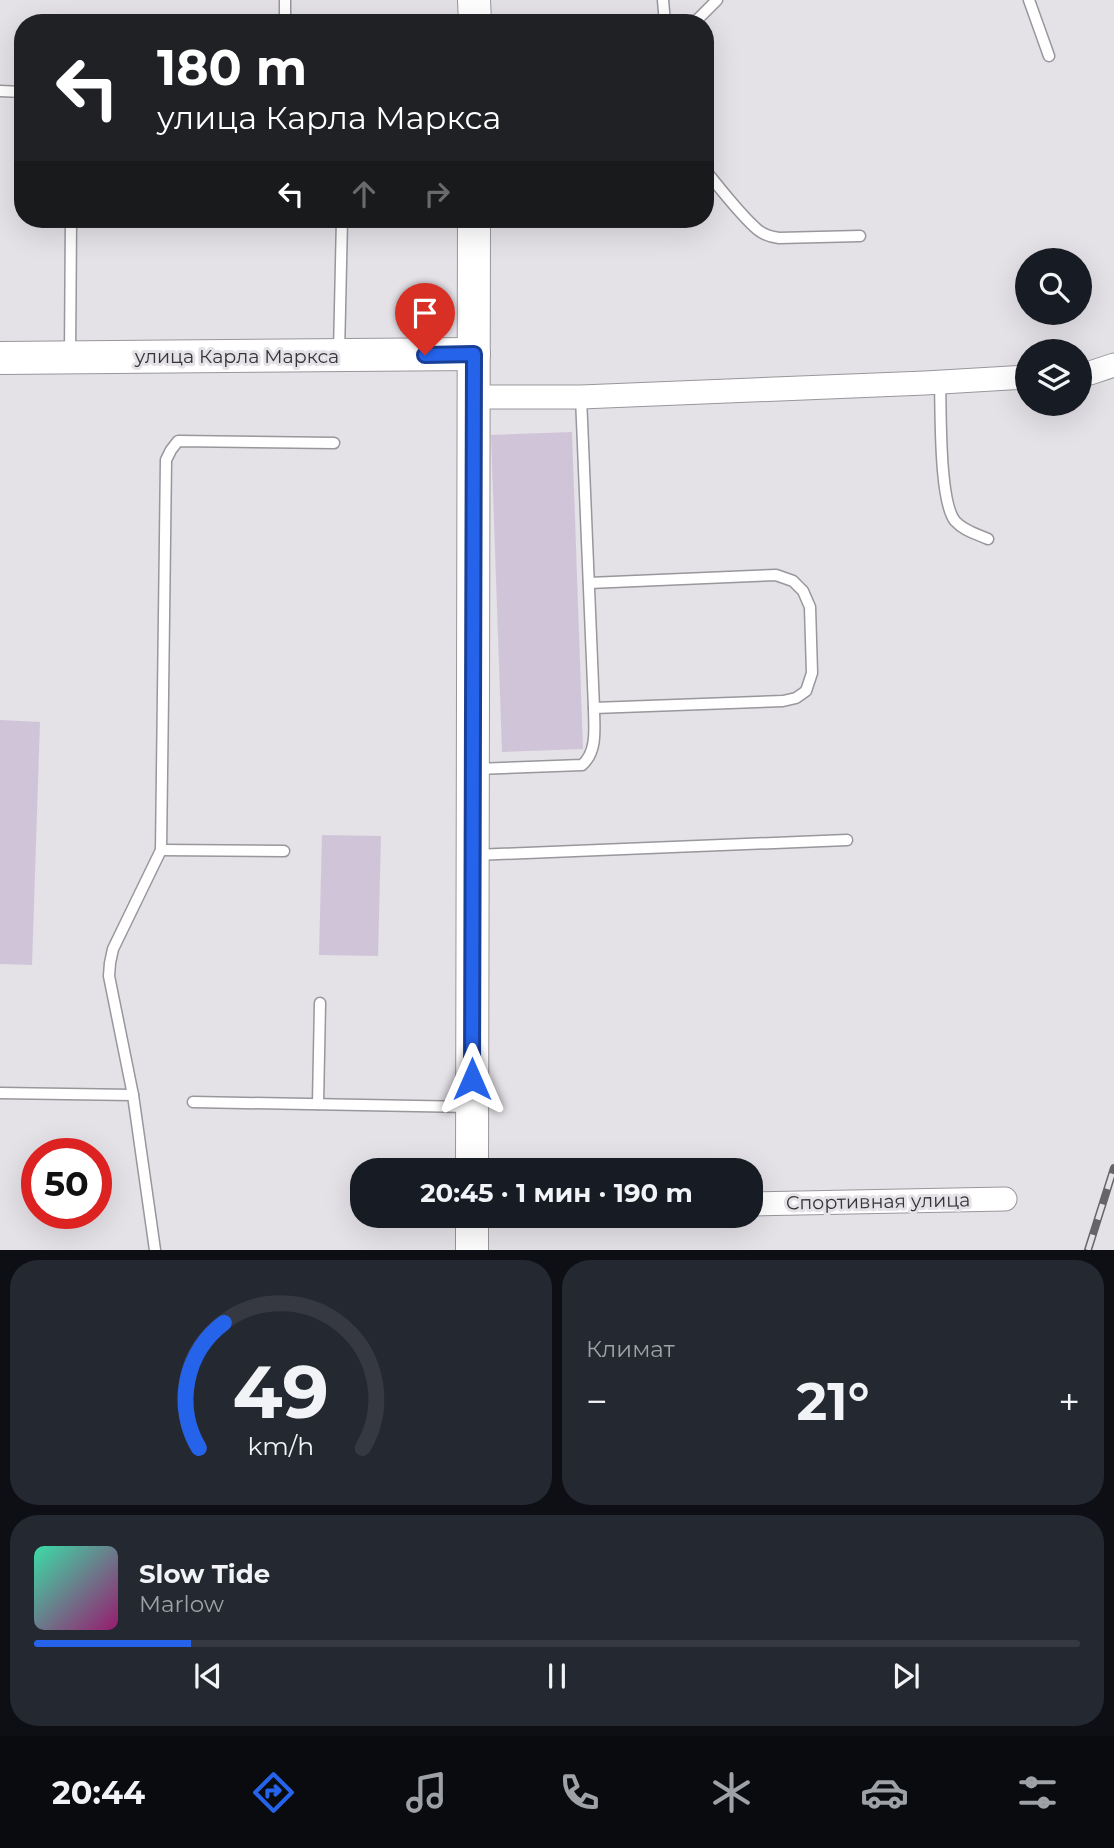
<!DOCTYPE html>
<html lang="ru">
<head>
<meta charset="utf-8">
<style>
  :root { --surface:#171b24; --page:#242831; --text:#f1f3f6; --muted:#9ea1a6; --line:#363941; --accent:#2563eb }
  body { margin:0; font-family:Montserrat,sans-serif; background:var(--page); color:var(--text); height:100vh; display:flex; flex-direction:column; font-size:26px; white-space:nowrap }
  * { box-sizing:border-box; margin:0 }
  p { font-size:23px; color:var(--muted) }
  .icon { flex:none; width:38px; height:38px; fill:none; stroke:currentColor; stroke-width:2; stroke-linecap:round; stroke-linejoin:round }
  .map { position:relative; height:1250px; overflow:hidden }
  .side { display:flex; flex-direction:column; gap:10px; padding:10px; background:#0d0f14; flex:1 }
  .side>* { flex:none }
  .hud { position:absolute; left:14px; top:14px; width:700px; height:214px; border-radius:28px; box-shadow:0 7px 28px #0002; background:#202124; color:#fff; overflow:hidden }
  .controls { position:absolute; left:1015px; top:248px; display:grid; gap:14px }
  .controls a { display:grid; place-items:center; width:77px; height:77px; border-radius:50%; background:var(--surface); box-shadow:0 7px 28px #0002; font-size:35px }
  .speed { position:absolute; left:21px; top:1138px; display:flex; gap:14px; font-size:35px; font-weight:700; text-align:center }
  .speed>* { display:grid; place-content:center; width:91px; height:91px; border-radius:50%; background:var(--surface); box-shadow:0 7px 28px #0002; line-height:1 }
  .speed .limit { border:10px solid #d22; background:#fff; color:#111 }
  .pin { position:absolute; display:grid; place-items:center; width:60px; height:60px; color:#fff; margin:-72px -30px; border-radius:50% 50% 50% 0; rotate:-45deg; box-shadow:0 0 7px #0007 }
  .pin .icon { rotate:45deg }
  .me { position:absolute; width:77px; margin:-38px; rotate:0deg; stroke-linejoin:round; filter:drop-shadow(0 0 5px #0008) }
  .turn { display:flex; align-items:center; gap:24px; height:147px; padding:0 28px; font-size:32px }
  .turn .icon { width:91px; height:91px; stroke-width:2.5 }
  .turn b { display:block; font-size:49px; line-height:60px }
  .lanes { display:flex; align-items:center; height:66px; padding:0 28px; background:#0003; justify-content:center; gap:35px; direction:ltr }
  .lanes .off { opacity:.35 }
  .big { font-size:52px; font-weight:700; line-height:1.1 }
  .side .widget { flex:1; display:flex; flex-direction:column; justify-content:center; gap:10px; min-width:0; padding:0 24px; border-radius:28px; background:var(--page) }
  .side .dial { align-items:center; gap:0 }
  .dial svg { height:182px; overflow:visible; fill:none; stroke:var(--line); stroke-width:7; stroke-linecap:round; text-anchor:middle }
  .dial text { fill:var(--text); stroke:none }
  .song { display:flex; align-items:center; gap:21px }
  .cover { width:84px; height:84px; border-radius:10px; background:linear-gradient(135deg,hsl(160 70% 55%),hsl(320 70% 35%)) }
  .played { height:7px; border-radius:4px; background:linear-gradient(90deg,var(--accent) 15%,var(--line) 15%) }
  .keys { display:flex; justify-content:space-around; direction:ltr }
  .heat { display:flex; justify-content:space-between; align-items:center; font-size:38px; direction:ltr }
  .side .tiles { flex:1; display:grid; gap:10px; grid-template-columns:1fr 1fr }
  .widget:last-child { grid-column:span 2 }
  .trip { position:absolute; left:350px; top:1158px; width:413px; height:70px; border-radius:28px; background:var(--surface); box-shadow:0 7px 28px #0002; font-weight:700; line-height:70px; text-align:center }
  .tabs { display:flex; height:112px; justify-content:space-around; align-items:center; background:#090b0e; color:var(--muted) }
  .tabs .icon { width:49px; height:49px }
  .tabs .selected { color:var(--accent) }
  .tabs b { font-size:32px; color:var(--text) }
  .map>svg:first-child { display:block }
  .green { fill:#d0c5d8 }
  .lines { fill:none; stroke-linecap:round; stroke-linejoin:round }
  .lane-casing { stroke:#99969c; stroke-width:13 }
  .street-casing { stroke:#99969c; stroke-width:25 }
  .secondary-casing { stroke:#99969c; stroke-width:34 }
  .lane { stroke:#fff; stroke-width:10 }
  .street { stroke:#fff; stroke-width:23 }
  .secondary { stroke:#fff; stroke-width:32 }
  .rail-casing { stroke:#666468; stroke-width:8 }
  .rail { stroke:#e4e1e7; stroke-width:5; stroke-dasharray:16; stroke-linecap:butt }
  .route-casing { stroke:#184099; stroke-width:18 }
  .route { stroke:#2563eb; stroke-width:12 }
  .labels { text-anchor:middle; stroke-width:6; stroke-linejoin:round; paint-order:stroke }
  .street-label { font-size:19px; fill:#363437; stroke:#e4e1e7 }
</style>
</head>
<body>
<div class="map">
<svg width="1114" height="1250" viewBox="0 0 1114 1250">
  <rect width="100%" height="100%" fill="#e4e1e7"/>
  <g class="green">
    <path d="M572 432 583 749 502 752 491 435Z"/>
    <path d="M0 720 40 722 32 965 0 964Z"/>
    <path d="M322 835 381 836 378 956 319 955Z"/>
  </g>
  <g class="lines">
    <g class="lane-casing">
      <g id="lane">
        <path d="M285 0V23"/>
        <path d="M663 0 665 23"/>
        <path d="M1029 0 1049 56"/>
        <path d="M691 23 698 19 717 0"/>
        <path d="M0 91 23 92"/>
        <path d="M705 170C720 188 741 216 758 230 764 235 771 237 779 238L860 236"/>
        <path d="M339 353 342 219"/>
        <path d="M70 356 71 219"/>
        <path d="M940 382C941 411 939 501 955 521 964 531 977 534 988 539"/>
        <path d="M589 583 776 575 793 581 803 591 810 607 812 673 806 691 796 698 783 701 594 708"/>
        <path d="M475 769 582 765C598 751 594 727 594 708L581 397"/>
        <path d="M161 850 284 851"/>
        <path d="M475 855 847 840"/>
        <path d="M0 1093 133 1095"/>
        <path d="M193 1102 470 1107"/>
        <path d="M318 1104 320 1003"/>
        <path d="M155 1250 133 1095 109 976 110 963 113 949 161 850 166 460 171 450 178 441 334 443"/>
      </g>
    </g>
    <g class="street-casing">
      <g id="street">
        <path d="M1080 374 1090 373 1114 365"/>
        <path d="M474 397H581L925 383 1027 377"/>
        <path d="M751 1204 1005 1199"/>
      </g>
    </g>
    <g class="secondary-casing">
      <g id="secondary">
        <path d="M474 0 475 23"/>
        <path d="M0 358 474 354"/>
        <path d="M472 1171 474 219"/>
        <path d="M472 1250V1216"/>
      </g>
    </g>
    <use href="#lane" class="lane"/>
    <use href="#street" class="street"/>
    <use href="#secondary" class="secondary"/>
    <g class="rail-casing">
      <path id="rail" d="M1088 1250 1114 1168"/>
    </g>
    <use href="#rail" class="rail"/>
  </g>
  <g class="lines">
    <g class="route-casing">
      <path id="route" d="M425 355 474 354 472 1079"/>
    </g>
    <use href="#route" class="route"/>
  </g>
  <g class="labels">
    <g class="street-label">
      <text x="237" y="363">улица Карла Маркса</text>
      <text transform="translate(878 1201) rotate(-1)" y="7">Спортивная улица</text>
    </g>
  </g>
</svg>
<div class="controls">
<a><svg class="icon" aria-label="search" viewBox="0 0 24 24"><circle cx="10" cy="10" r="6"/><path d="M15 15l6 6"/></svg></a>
<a><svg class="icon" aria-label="layers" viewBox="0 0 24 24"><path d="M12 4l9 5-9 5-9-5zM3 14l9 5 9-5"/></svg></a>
</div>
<div class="speed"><div class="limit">50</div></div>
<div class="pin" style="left:425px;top:355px;background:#d93025"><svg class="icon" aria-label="arrive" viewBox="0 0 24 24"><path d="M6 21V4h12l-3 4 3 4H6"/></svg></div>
<svg class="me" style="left:472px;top:1079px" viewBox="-20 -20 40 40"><path d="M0-17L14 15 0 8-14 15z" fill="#2563eb" stroke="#fff" stroke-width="4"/></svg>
<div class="trip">20:45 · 1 мин · 190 m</div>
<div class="hud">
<div class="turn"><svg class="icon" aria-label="left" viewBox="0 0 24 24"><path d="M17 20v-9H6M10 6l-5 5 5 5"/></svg><div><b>180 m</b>улица Карла Маркса</div></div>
<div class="lanes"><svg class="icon" aria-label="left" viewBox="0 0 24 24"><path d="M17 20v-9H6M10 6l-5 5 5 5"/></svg><svg class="icon off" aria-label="ahead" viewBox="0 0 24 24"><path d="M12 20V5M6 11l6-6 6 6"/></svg><svg class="icon off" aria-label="right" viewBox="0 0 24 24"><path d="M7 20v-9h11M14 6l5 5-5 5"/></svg></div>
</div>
</div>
<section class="side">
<div class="tiles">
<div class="widget dial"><svg viewBox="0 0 100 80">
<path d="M14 69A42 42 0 1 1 86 69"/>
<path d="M14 69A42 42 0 0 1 25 14" stroke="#2563eb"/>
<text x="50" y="56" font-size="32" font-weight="700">49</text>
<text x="50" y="72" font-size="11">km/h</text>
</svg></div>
<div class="widget"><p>Климат</p>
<div class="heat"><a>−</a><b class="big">21°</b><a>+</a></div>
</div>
<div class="widget">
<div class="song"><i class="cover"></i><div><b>Slow Tide</b><p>Marlow</p></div></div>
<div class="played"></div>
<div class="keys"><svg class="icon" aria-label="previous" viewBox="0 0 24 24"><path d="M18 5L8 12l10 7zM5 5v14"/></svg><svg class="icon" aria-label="pause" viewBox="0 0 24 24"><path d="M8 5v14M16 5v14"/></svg><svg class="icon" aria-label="next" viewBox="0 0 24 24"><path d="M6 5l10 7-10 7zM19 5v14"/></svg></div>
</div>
</div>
</section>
<nav class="tabs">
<b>20:44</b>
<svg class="icon selected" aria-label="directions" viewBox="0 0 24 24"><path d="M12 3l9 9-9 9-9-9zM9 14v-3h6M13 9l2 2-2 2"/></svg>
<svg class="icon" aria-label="music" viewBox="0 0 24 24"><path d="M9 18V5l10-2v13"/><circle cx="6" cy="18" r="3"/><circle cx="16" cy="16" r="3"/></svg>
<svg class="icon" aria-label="phone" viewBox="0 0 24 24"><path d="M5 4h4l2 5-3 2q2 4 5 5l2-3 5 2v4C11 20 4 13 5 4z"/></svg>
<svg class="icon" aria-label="climate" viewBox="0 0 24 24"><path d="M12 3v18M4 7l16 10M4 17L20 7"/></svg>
<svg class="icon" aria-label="car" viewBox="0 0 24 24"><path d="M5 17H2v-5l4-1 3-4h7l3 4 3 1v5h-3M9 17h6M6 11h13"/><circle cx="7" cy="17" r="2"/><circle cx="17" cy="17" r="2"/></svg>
<svg class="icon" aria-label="filters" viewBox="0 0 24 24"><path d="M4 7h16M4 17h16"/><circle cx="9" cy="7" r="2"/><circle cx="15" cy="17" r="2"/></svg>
</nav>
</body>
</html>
